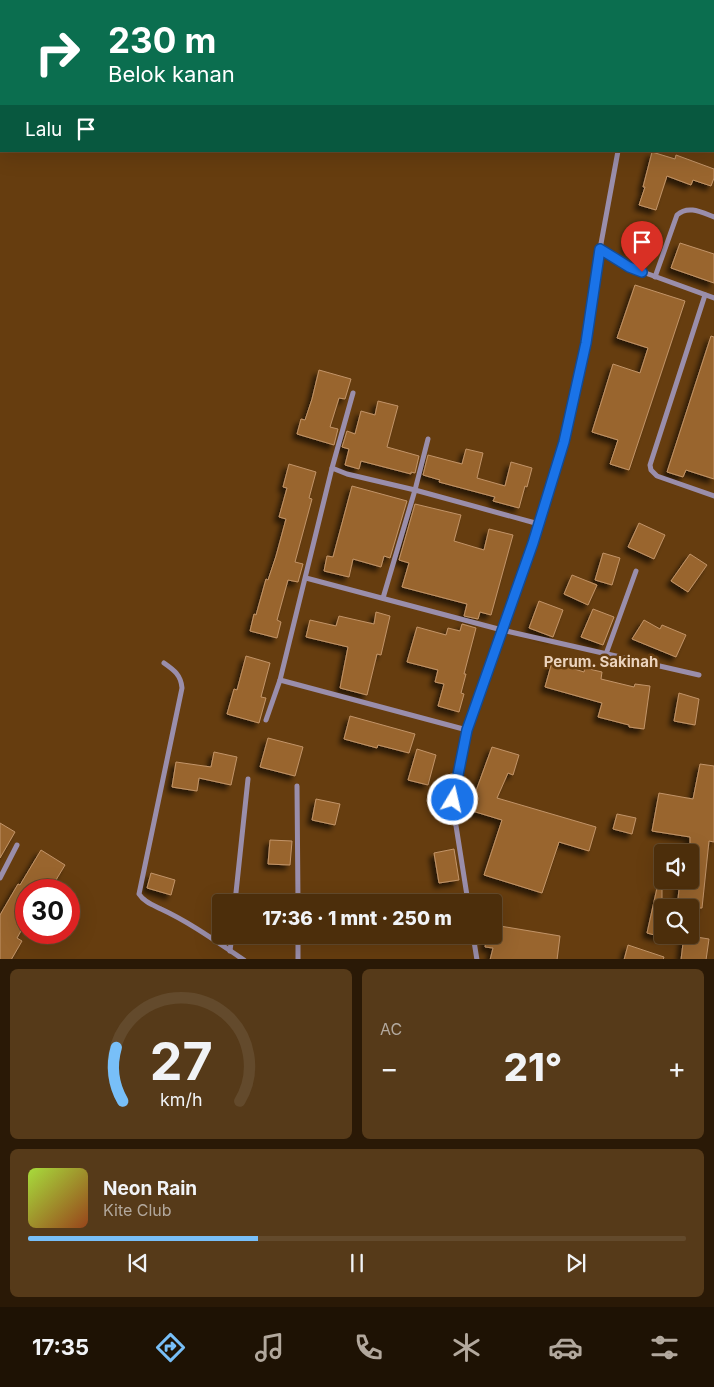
<!DOCTYPE html>
<html lang="id">
<head>
<meta charset="utf-8">
<style>
  :root { --surface:#4c2e0b; --page:#563a19; --text:#f1f3f6; --muted:#b2a89d; --line:#634a2c; --accent:#78bff8 }
  body { margin:0; font-family:Inter,sans-serif; background:var(--page); color:var(--text); height:100vh; display:flex; flex-direction:column; font-size:19px; white-space:nowrap }
  * { box-sizing:border-box; margin:0 }
  p { font-size:16px; color:var(--muted) }
  .icon { flex:none; width:28px; height:28px; fill:none; stroke:currentColor; stroke-width:2; stroke-linecap:round; stroke-linejoin:round }
  .map { position:relative; height:959px; overflow:hidden }
  .drawer { display:flex; flex-direction:column; gap:10px; padding:10px; background:#2a1906; flex:1 }
  .drawer>* { flex:none }
  .guide { position:absolute; left:0px; top:0px; width:715px; height:152px; box-shadow:0 5px 20px #0002,0 0 0 1px var(--line); background:#0b6e4f; color:#fff; overflow:hidden }
  .fabs { position:absolute; left:654px; top:844px; display:grid; gap:10px }
  .fabs a { display:grid; place-items:center; width:45px; height:45px; border-radius:5px; background:var(--surface); box-shadow:0 5px 20px #0002,0 0 0 1px var(--line); font-size:25px }
  .speed { position:absolute; left:15px; top:879px; display:flex; gap:10px; font-size:25px; font-weight:700; text-align:center }
  .speed>* { display:grid; place-content:center; width:65px; height:65px; border-radius:50%; background:var(--surface); box-shadow:0 5px 20px #0002,0 0 0 1px var(--line); line-height:1 }
  .speed .limit { border:8px solid #d22; background:#fff; color:#111 }
  .pin { position:absolute; display:grid; place-items:center; width:42px; height:42px; color:#fff; margin:-51px -21px; border-radius:50% 50% 50% 0; rotate:-45deg; box-shadow:0 0 5px #0007 }
  .pin .icon { rotate:45deg }
  .me { position:absolute; width:55px; margin:-28px; rotate:9deg; stroke-linejoin:round; filter:drop-shadow(0 0 4px #0008) }
  .turn { display:flex; align-items:center; gap:18px; height:105px; padding:0 25px; font-size:22px }
  .turn .icon { width:65px; height:65px; stroke-width:2.5 }
  .turn b { display:block; font-size:35px; line-height:42px }
  .then { display:flex; align-items:center; height:48px; padding:0 25px; background:#0003; gap:10px; font-size:19px }
  .big { font-size:38px; font-weight:800; line-height:1.1 }
  .drawer .card { flex:1; display:flex; flex-direction:column; justify-content:center; gap:8px; min-width:0; padding:0 18px; border-radius:8px; background:var(--page) }
  .drawer .dial { align-items:center; gap:0 }
  .dial svg { height:130px; overflow:visible; fill:none; stroke:var(--line); stroke-width:7; stroke-linecap:round; text-anchor:middle }
  .dial text { fill:var(--text); stroke:none }
  .song { display:flex; align-items:center; gap:15px }
  .cover { width:60px; height:60px; border-radius:8px; background:linear-gradient(135deg,hsl(80 70% 55%),hsl(20 70% 35%)) }
  .played { height:5px; border-radius:2px; background:linear-gradient(90deg,var(--accent) 35%,var(--line) 35%) }
  .keys { display:flex; justify-content:space-around; direction:ltr }
  .heat { display:flex; justify-content:space-between; align-items:center; font-size:28px; direction:ltr }
  .drawer .tiles { flex:1; display:grid; gap:10px; grid-template-columns:1fr 1fr }
  .card:last-child { grid-column:span 2 }
  .trip { position:absolute; left:212px; top:894px; width:290px; height:50px; border-radius:5px; background:var(--surface); box-shadow:0 5px 20px #0002,0 0 0 1px var(--line); font-weight:800; line-height:50px; text-align:center }
  .tabs { display:flex; height:80px; justify-content:space-around; align-items:center; background:#1e1204; color:var(--muted) }
  .tabs .icon { width:35px; height:35px }
  .tabs .active { color:var(--accent) }
  .tabs b { font-size:22px; color:var(--text) }
  .map>svg:first-child { display:block }
  .building { fill:#99652e; stroke:#c29468; filter:url(#shadow) }
  .lines { fill:none; stroke-linecap:round; stroke-linejoin:round }
  .street { stroke:#9a8eab; stroke-width:5 }
  .route-casing { stroke:#114b97; stroke-width:12 }
  .route { stroke:#1a73e8; stroke-width:9 }
  .labels { text-anchor:middle; stroke-width:5; stroke-linejoin:round; paint-order:stroke }
  .neighbourhood-label { font-size:15px; font-weight:bold; fill:#ebd3bd; stroke:#663d0f }
</style>
</head>
<body>
<div class="map">
<svg width="714" height="960" viewBox="0 0 714 960">
  <defs>
    <filter id="shadow"><feDropShadow dx="-4.5" dy="4.5" stdDeviation="2.5" flood-color="#0009"/></filter>
  </defs>
  <rect width="100%" height="100%" fill="#663d0f"/>
  <g class="building">
    <path d="M652 152 675 159 676 155 714 169V178L711 186 693 180 691 185 667 176 656 210 639 205 645 187H643Z"/>
    <path d="M631 229 650 234 644 253 626 248Z"/>
    <path d="M680 243 714 254V283L671 268Z"/>
    <path d="M635 285 685 301 629 470 610 464 618 440 592 432 613 364 640 373 648 348 617 338Z"/>
    <path d="M711 336 714 337V479L686 470 683 477 667 472Z"/>
    <path d="M319 370 351 379 345 399 339 398 330 427 338 429 334 445 297 434 301 419 305 420 312 399Z"/>
    <path d="M378 401 398 406 387 447 419 456 415 473 411 472V474L361 461 359 469 345 465 349 449 342 447 347 431 355 434 361 411 375 415Z"/>
    <path d="M466 449 483 453 477 478 505 486 511 462 532 468 527 487 525 486 519 508 493 501 495 497 439 482 440 480 423 475 428 455 462 464Z"/>
    <path d="M289 464 316 472 309 498 312 499 295 562 303 564 298 582 288 580 277 620 281 622 277 638 250 631 254 614 256 615 266 579 268 580 276 556 286 519 279 517 287 488 283 487Z"/>
    <path d="M352 486 407 501 390 558 384 556 381 567 353 559 349 577 324 571 327 556 333 557Z"/>
    <path d="M415 504 461 515 454 541 484 550 489 529 513 535 491 615 480 612 478 619 464 616 467 604 402 587 409 563 399 560Z"/>
    <path d="M639 523 665 535 654 559 628 547Z"/>
    <path d="M603 553 620 558 612 585 595 580Z"/>
    <path d="M690 554 707 565 688 592 671 581Z"/>
    <path d="M572 575 597 585 588 605 564 594Z"/>
    <path d="M539 601 563 610 553 637 529 628Z"/>
    <path d="M593 609 614 617 603 645 581 637Z"/>
    <path d="M376 612 390 616 381 655 377 654 367 695 340 688 348 647 306 637 310 620 336 626 339 616 374 624Z"/>
    <path d="M644 620 660 629 662 625 686 635 676 657 632 639Z"/>
    <path d="M462 624 476 628 464 674H466L461 693 464 694 459 712 438 706 444 684 435 682 438 670 407 662 417 627 446 635 448 628 460 631Z"/>
    <path d="M246 656 270 663 261 697 266 698 259 723 227 714 234 689 237 690Z"/>
    <path d="M552 662 584 672 585 668 602 672 601 679 634 687 635 684 650 686 644 729 629 727V725L598 717 602 703 545 687Z"/>
    <path d="M679 693 699 699 695 725 674 721Z"/>
    <path d="M350 716 415 734 409 753 378 745 377 748 344 739Z"/>
    <path d="M268 738 303 747 295 776 260 767Z"/>
    <path d="M492 747 519 755 513 775 508 773 497 798 596 827 589 851 559 842 542 893 484 875 502 820 469 810Z"/>
    <path d="M417 749 436 755 428 785 408 780Z"/>
    <path d="M214 752 237 757 231 785 199 778 197 791 172 787 176 762 211 767Z"/>
    <path d="M700 764 714 766V842L709 841 702 908H677L680 880H690V837L652 831 659 793 693 799Z"/>
    <path d="M316 799 340 804 335 825 312 820Z"/>
    <path d="M617 814 636 818 632 834 613 829Z"/>
    <path d="M0 823 15 832 0 858Z"/>
    <path d="M270 840 292 841 290 865 268 864Z"/>
    <path d="M454 849 459 880 439 883 434 853Z"/>
    <path d="M41 850 65 865 50 890H26V922L17 938 22 941 11 960H0V915L18 884 20 885Z"/>
    <path d="M151 873 175 880 171 895 147 888Z"/>
    <path d="M657 888 662 889V937L647 933Z"/>
    <path d="M494 925 560 936 557 960H490L493 948 485 947 487 935H494Z"/>
    <path d="M684 935 709 939 706 960H681Z"/>
    <path d="M628 945 664 957 663 960H624Z"/>
  </g>
  <g class="lines">
    <g class="street">
      <path d="M92 1V0"/>
      <path d="M646 1 647 0"/>
      <path d="M600 249 629 267 714 298"/>
      <path d="M655 277 677 215C688 205 701 212 714 217"/>
      <path d="M705 295 650 465 651 470 657 476 714 496"/>
      <path d="M332 468 353 393"/>
      <path d="M306 578 502 630 699 675"/>
      <path d="M383 598 415 490 428 439"/>
      <path d="M606 654 636 571"/>
      <path d="M164 663C174 670 181 675 182 688L139 894C144 902 153 905 161 909 191 923 217 942 244 960"/>
      <path d="M266 720 280 680"/>
      <path d="M467 730 280 680 332 468 347 474 415 490 539 524"/>
      <path d="M297 786 298 902"/>
      <path d="M0 878 17 845"/>
      <path d="M235 902 248 779"/>
      <path d="M468 902 454 813C453 785 460 757 467 730L533 543 564 442 586 343 600 249 618 151"/>
      <path d="M298 935V960"/>
      <path d="M473 935 477 960"/>
      <path d="M230 951 232 935"/>
    </g>
  </g>
  <g class="lines">
    <g class="route-casing">
      <path id="route" d="M453 800 467 730 533 543 564 442 586 343 600 249 629 267 642 272"/>
    </g>
    <use href="#route" class="route"/>
  </g>
  <g class="labels">
    <g class="neighbourhood-label">
      <text x="601" y="667">Perum. Sakinah</text>
    </g>
  </g>
</svg>
<div class="fabs">
<a><svg class="icon" aria-label="sound" viewBox="0 0 24 24"><path d="M4 9h4l5-4v14l-5-4H4zM17 9q2 3 0 6"/></svg></a>
<a><svg class="icon" aria-label="search" viewBox="0 0 24 24"><circle cx="10" cy="10" r="6"/><path d="M15 15l6 6"/></svg></a>
</div>
<div class="speed"><div class="limit">30</div></div>
<div class="pin" style="left:642px;top:272px;background:#d93025"><svg class="icon" aria-label="arrive" viewBox="0 0 24 24"><path d="M6 21V4h12l-3 4 3 4H6"/></svg></div>
<svg class="me" style="left:453px;top:800px" viewBox="-20 -20 40 40"><circle r="17" fill="#1a73e8" stroke="#fff" stroke-width="3"/><path d="M0-11L8 9 0 5-8 9z" fill="#fff"/></svg>
<div class="trip">17:36 · 1 mnt · 250 m</div>
<div class="guide">
<div class="turn"><svg class="icon" aria-label="right" viewBox="0 0 24 24"><path d="M7 20v-9h11M14 6l5 5-5 5"/></svg><div><b>230 m</b>Belok kanan</div></div>
<div class="then">Lalu<svg class="icon" aria-label="arrive" viewBox="0 0 24 24"><path d="M6 21V4h12l-3 4 3 4H6"/></svg></div>
</div>
</div>
<section class="drawer">
<div class="tiles">
<div class="card dial"><svg viewBox="0 0 100 80">
<path d="M14 69A42 42 0 1 1 86 69"/>
<path d="M14 69A42 42 0 0 1 10 36" stroke="#78bff8"/>
<text x="50" y="56" font-size="32" font-weight="700">27</text>
<text x="50" y="72" font-size="11">km/h</text>
</svg></div>
<div class="card"><p>AC</p>
<div class="heat"><a>−</a><b class="big">21°</b><a>+</a></div>
</div>
<div class="card">
<div class="song"><i class="cover"></i><div><b>Neon Rain</b><p>Kite Club</p></div></div>
<div class="played"></div>
<div class="keys"><svg class="icon" aria-label="previous" viewBox="0 0 24 24"><path d="M18 5L8 12l10 7zM5 5v14"/></svg><svg class="icon" aria-label="pause" viewBox="0 0 24 24"><path d="M8 5v14M16 5v14"/></svg><svg class="icon" aria-label="next" viewBox="0 0 24 24"><path d="M6 5l10 7-10 7zM19 5v14"/></svg></div>
</div>
</div>
</section>
<nav class="tabs">
<b>17:35</b>
<svg class="icon active" aria-label="directions" viewBox="0 0 24 24"><path d="M12 3l9 9-9 9-9-9zM9 14v-3h6M13 9l2 2-2 2"/></svg>
<svg class="icon" aria-label="music" viewBox="0 0 24 24"><path d="M9 18V5l10-2v13"/><circle cx="6" cy="18" r="3"/><circle cx="16" cy="16" r="3"/></svg>
<svg class="icon" aria-label="phone" viewBox="0 0 24 24"><path d="M5 4h4l2 5-3 2q2 4 5 5l2-3 5 2v4C11 20 4 13 5 4z"/></svg>
<svg class="icon" aria-label="climate" viewBox="0 0 24 24"><path d="M12 3v18M4 7l16 10M4 17L20 7"/></svg>
<svg class="icon" aria-label="car" viewBox="0 0 24 24"><path d="M5 17H2v-5l4-1 3-4h7l3 4 3 1v5h-3M9 17h6M6 11h13"/><circle cx="7" cy="17" r="2"/><circle cx="17" cy="17" r="2"/></svg>
<svg class="icon" aria-label="filters" viewBox="0 0 24 24"><path d="M4 7h16M4 17h16"/><circle cx="9" cy="7" r="2"/><circle cx="15" cy="17" r="2"/></svg>
</nav>
</body>
</html>
